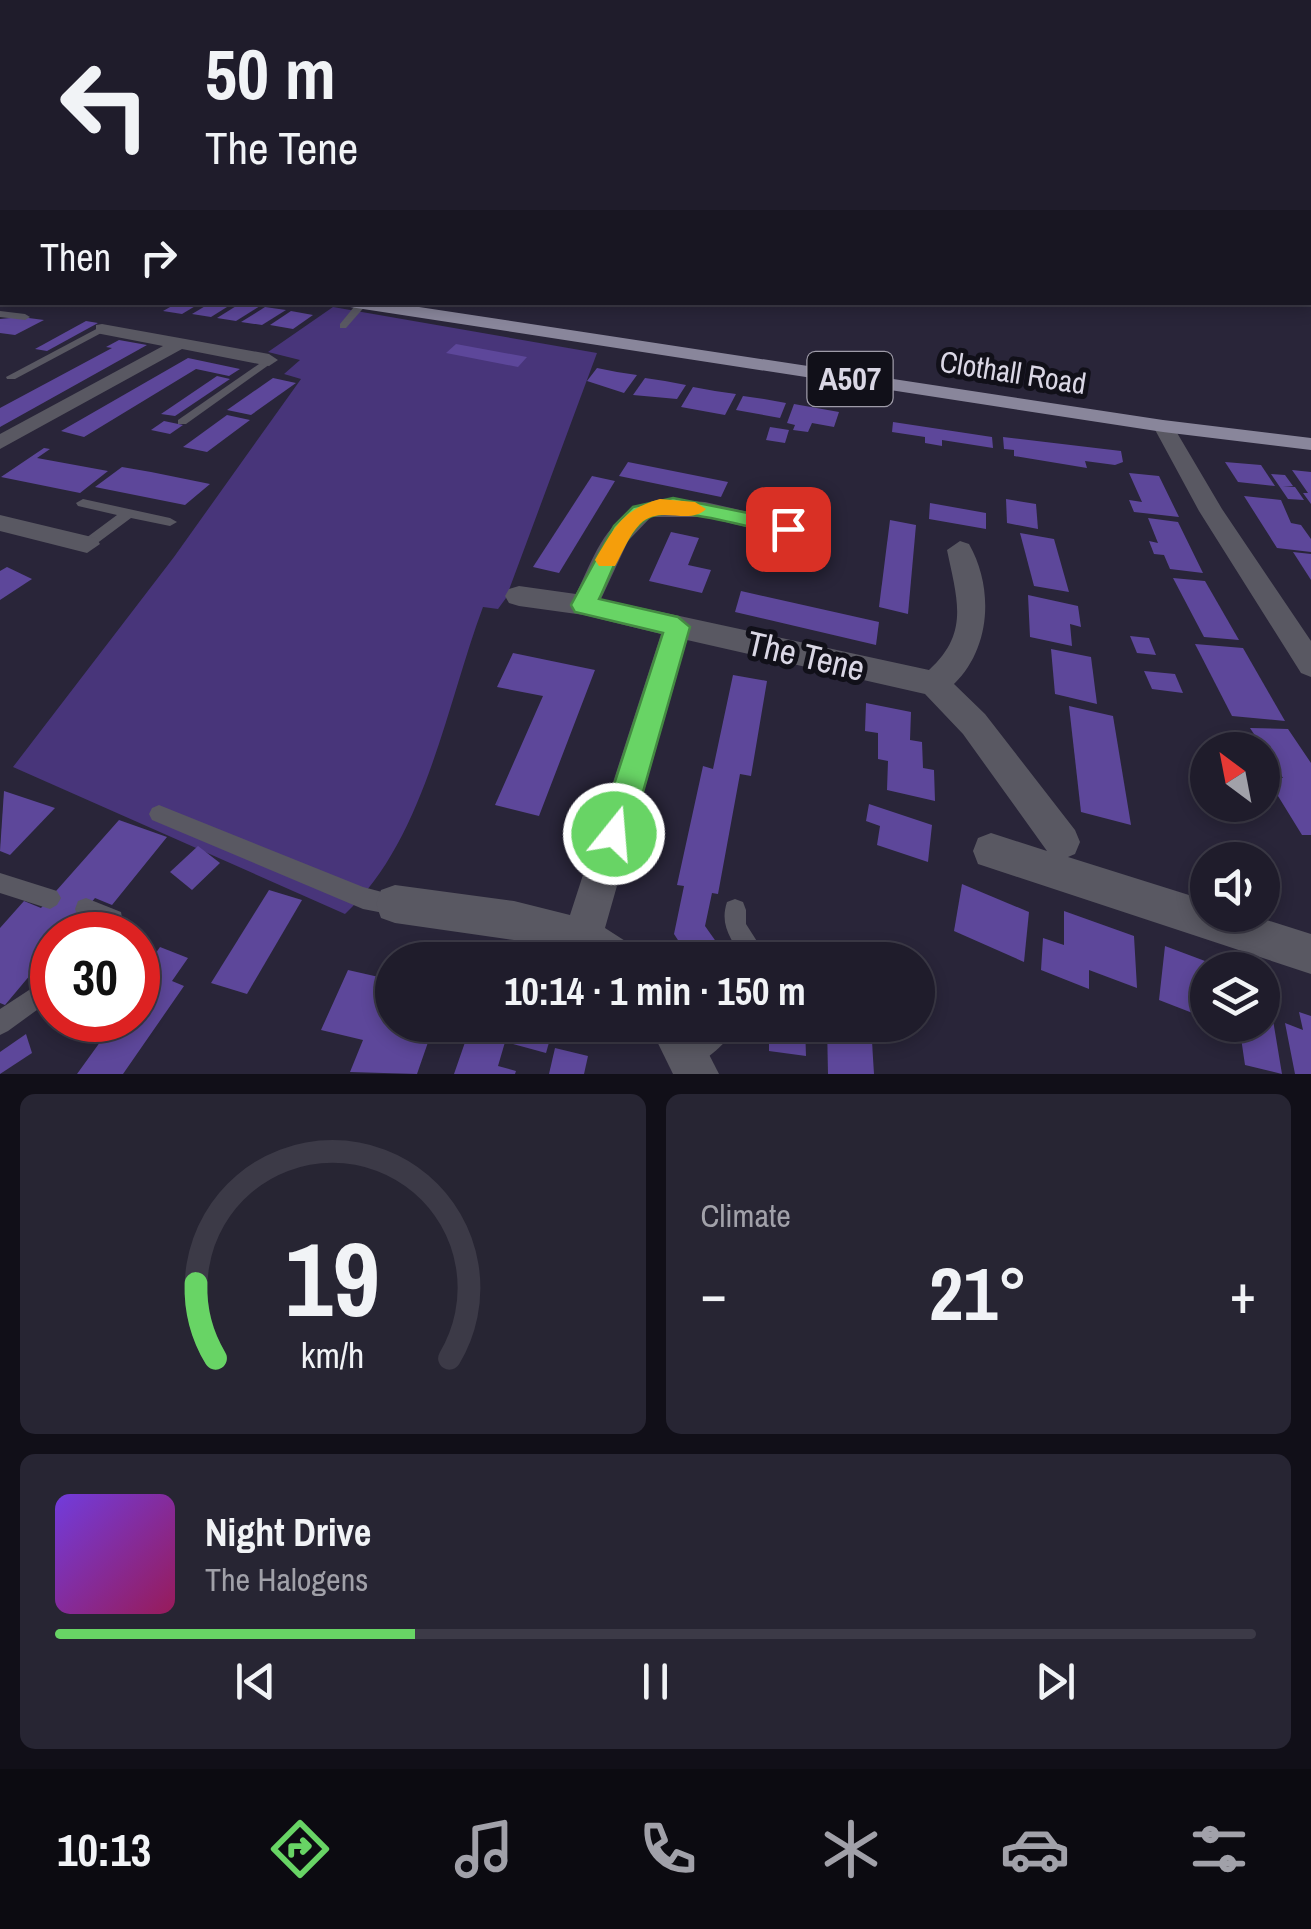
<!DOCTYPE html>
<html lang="en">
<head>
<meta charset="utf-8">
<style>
  :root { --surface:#1f1c2b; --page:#272533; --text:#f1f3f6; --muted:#a1a1a9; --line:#3c3a47; --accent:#68d465 }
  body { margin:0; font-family:"Archivo Narrow",sans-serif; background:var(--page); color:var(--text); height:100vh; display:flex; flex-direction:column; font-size:38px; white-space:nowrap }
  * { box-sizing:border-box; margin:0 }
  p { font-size:32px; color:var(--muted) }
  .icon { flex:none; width:55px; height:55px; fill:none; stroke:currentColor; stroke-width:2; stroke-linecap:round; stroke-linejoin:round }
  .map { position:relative; height:1074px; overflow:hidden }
  .panel { display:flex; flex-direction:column; gap:20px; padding:20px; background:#110f18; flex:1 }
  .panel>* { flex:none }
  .banner { position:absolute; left:0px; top:0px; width:1312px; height:305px; box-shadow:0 5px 15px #0003,0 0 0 2px var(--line); background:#1f1c2b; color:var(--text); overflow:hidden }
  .needle { width:65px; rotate:328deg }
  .fabs { position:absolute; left:1190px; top:732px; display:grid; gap:20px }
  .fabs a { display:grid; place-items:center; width:90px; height:90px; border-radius:50%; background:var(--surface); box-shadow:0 5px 15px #0003,0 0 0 2px var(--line); font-size:50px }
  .speed { position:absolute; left:30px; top:912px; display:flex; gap:20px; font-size:50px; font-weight:700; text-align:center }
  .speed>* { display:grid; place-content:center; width:130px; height:130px; border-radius:50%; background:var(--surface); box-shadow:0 5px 15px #0003,0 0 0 2px var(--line); line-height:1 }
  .speed .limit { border:15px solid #d22; background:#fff; color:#111 }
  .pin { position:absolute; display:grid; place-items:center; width:85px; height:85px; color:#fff; margin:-42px; border-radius:20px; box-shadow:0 5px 15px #0006 }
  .me { position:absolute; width:110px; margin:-55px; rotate:17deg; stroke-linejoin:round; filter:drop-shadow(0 0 8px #0008) }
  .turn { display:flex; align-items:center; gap:35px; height:210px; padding:0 40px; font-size:45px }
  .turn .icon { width:130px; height:130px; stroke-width:2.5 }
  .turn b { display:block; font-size:70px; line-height:85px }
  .then { display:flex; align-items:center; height:95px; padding:0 40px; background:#0003; gap:20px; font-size:38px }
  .big { font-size:75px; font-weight:700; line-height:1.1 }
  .panel .card { flex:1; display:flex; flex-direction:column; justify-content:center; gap:15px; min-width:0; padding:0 35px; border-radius:15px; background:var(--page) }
  .panel .dial { align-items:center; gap:0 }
  .dial svg { height:260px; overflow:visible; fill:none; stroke:var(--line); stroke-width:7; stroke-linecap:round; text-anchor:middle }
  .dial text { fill:var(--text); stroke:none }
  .song { display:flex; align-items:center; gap:30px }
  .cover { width:120px; height:120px; border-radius:15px; background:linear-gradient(135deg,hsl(260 70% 55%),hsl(330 70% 35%)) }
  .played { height:10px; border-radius:5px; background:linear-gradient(90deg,var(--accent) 30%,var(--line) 30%) }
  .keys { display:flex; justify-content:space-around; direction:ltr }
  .heat { display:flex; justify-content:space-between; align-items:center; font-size:55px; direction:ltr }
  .panel .tiles { flex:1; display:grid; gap:20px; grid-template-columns:1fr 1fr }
  .card:last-child { grid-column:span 2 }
  .trip { position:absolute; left:375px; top:942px; width:560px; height:100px; border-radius:50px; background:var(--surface); box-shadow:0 5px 15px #0003,0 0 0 2px var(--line); font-weight:700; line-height:100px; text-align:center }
  .tabs { display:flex; height:160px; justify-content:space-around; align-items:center; background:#0c0b11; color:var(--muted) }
  .tabs .icon { width:70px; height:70px }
  .tabs .on { color:var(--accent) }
  .tabs b { font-size:45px; color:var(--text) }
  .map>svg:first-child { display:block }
  .green { fill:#48357a }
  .building { fill:#5d479a }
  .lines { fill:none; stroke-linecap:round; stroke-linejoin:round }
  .lane { fill:#595862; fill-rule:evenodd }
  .street { fill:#595862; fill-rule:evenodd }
  .secondary { stroke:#747282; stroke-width:25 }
  .primary { fill:#89869b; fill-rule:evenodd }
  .route { fill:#68d465; stroke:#448a42; stroke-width:2.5 }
  .slow { fill:#f59e0b }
  .labels { text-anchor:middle; stroke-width:10; stroke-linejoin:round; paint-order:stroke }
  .far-street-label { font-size:30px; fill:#dad7e5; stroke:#111019 }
  .shield { fill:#111019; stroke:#9e9ba8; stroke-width:2.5 }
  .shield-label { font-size:32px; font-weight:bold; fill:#dad7e5 }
  .street-label { font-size:35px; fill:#dad7e5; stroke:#111019 }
</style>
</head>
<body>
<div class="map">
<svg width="1311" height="1074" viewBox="0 0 1311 1074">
  <rect width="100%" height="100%" fill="#292539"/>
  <path class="green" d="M333 307 597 353 506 598 498 609 483 607C446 706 425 839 345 914L13 767 174 557 301 379 284 374 300 360 268 352Z"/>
  <g class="building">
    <path d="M179 302H202L182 314 163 311Z"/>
    <path d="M212 302H235L211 317 192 314Z"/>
    <path d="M241 303 260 306 236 321 217 318Z"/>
    <path d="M265 307 286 310 262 325 241 322Z"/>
    <path d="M291 311 313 315 293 329 270 325Z"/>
    <path d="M21 317 44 320 15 335 0 333V319Z"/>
    <path d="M86 321 98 323 47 351 35 349Z"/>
    <path d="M119 340 147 345 0 427V408L112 348 106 347Z"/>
    <path d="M456 344 527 357 518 367 446 353Z"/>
    <path d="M188 358 240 369 229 376 196 369 84 437 61 431Z"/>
    <path d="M597 368 617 372 637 375 624 393 587 381Z"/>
    <path d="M217 376 230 379 175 416 161 414Z"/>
    <path d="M273 378 296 383 251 415 227 410Z"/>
    <path d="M645 378 665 381 686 385 677 399 633 395Z"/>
    <path d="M693 387 715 391 736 394 725 415 681 407Z"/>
    <path d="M743 396 764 399 786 403 780 418 736 410Z"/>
    <path d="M794 404 839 412 834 427 812 423 808 432 793 430 795 425 787 423Z"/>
    <path d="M227 415 250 420 207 452 183 447Z"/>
    <path d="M164 421 183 425 170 434 151 430Z"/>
    <path d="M893 422 992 437 993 448 942 440V446L925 443V437L892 432Z"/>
    <path d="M770 427 789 430 785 443 766 440Z"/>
    <path d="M1003 437 1121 451 1123 462 1115 465 1085 461 1087 468 1014 456V450L1004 449Z"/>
    <path d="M44 448 50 449 37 458 108 471 80 493 1 477Z"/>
    <path d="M628 462 728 482 721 497 619 476Z"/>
    <path d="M1225 462 1261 465 1275 486 1238 482Z"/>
    <path d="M122 467 151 472 210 484 185 505 95 487Z"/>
    <path d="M1292 470 1311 472V504L1303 493H1308Z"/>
    <path d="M1129 473 1159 476 1179 517 1134 512 1129 500 1142 502Z"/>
    <path d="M1271 474 1285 475 1293 486H1283L1295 487 1304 500 1288 499Z"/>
    <path d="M592 476 615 481 559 573 533 567Z"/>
    <path d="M1244 496 1281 500 1291 523 1301 525 1311 539V552L1277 548Z"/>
    <path d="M1006 499 1036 504 1038 529 1007 523Z"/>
    <path d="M930 503 986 513V529L929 519Z"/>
    <path d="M1148 518 1178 522 1203 573 1170 569 1164 555 1154 554 1149 541 1158 543Z"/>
    <path d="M890 520 916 525 908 614 879 607Z"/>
    <path d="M671 532 699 538 688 565 711 570 702 593 649 581Z"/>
    <path d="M1020 533 1054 539 1069 592 1034 586Z"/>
    <path d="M1293 552 1311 554V580Z"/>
    <path d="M7 567 32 579 0 600V571Z"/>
    <path d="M1173 578 1205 581 1239 640 1204 637Z"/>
    <path d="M741 591 879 622 876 645 735 612Z"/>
    <path d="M1028 595 1078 606 1081 627 1070 624 1072 646 1030 637Z"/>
    <path d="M1130 636 1149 638 1156 655 1137 653Z"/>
    <path d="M1195 644 1243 648 1285 721 1232 716Z"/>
    <path d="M1051 649 1091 657 1097 704 1055 694Z"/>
    <path d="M513 653 595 670 539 816 495 805 543 696 497 687Z"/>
    <path d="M1144 671 1175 674 1183 693 1152 689Z"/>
    <path d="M733 675 767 681 751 776 740 774 718 894 712 893 705 926 729 960H691L674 934 684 886 677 885 703 766 713 769Z"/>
    <path d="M866 703 911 712 910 740 922 742 923 768 934 770 935 801 887 790 888 761 878 759V733L865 731Z"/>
    <path d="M1069 706 1113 716 1131 825 1081 812Z"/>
    <path d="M1250 728 1288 729 1311 763V835H1302L1267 778H1283Z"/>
    <path d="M4 791 55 808 10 855 0 851Z"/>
    <path d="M869 804 932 825 928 862 877 845 880 826 866 821Z"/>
    <path d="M119 820 167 837 112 905 95 898 64 935H52V949L5 1005 0 1003V928L24 901 41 908Z"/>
    <path d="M198 846 220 863 192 890 170 872Z"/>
    <path d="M962 884 1029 912 1024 962 954 931Z"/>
    <path d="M269 890 302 900 247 994 211 983Z"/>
    <path d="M1064 911 1134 936 1137 988 1089 970V989L1041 970 1043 938 1064 945Z"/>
    <path d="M1165 946 1229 970H1208V1019L1159 1000Z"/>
    <path d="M160 947 188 958 172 981 184 986 123 1074H77L116 1020H138V968L144 970Z"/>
    <path d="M348 970 392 980V1025H434L417 1074 350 1072 363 1040 321 1030Z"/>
    <path d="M1262 982 1267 984 1282 1074 1245 1065 1240 1031 1224 1025H1262Z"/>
    <path d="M1299 1012 1311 1016V1074H1295L1285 1023 1303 1030Z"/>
    <path d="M471 1025H510L498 1066 516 1071 515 1074H454Z"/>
    <path d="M519 1025H554L546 1053 513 1044Z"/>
    <path d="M769 1025H805L806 1056 769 1051Z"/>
    <path d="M827 1025H871L874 1074H828Z"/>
    <path d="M26 1034 32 1053 0 1074V1052Z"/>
    <path d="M555 1048 588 1056 584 1074H549Z"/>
  </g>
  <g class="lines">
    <g class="lane">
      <path d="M0 186 2 187V191H0Z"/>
      <path d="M358 302 367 304 346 328H340V324Z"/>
      <path d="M0 311 25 314 30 317 25 320 0 317Z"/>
      <path d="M102 326 105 327V331L15 379H7L6 377Z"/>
      <path d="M269 357 273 358V362L186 424H178V420Z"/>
      <path d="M83 499 170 518 177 522 170 526 131 518 92 547H82L80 544 82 541 117 515 78 506 76 503Z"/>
      <path d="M159 805 363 887 401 897 405 904 401 911 394 915 363 909 152 820 149 814 152 808Z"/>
      <path d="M0 873 57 891 61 898 57 905 50 909 0 893Z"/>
      <path d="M86 898 121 912 125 935H103V926L78 917 75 909 78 901Z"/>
      <path d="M735 899 743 902 746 910V924L769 960H745C732 941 719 926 727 902Z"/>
      <path d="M52 975V999L8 1031 0 1035V1009Z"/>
      <path d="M706 1025H736C729 1042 706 1061 689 1068L680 1065 677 1056 680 1047Z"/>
    </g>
    <g class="street">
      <rect x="0" y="159" width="2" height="6"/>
      <path d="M102 324 269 354 278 360 269 366 182 349 0 449V434L163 346 96 333V325Z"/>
      <path d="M1163 420 1173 426 1222 509 1311 641V677L1301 673 1199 511 1153 426Z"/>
      <path d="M661 499 705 502 797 523 800 529 788 537 705 517H651L628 541 601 599 929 670C970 633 957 599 947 550L960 541 969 544C994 588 991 648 954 684L985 714 1075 830 1080 842 1075 854 1068 857 1208 901V915H1251L1311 934V974L978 864 973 851 978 838 991 833 1047 851 963 734 925 694 687 640 605 928 633 946 639 960H585L514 940 395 923 381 918 376 904 381 890 395 885 514 901 570 915 661 634 584 615 519 606 509 603 505 596 509 589 519 586 576 594C598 548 608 512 661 499Z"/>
      <path d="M0 515 96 538 100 544 87 553 0 531Z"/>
      <path d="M649 1025H694L719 1074H673Z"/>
    </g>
    <path class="secondary" d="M0 220 2 219"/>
    <g class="primary">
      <rect x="0" y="238" width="2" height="9"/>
      <path d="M342 302H386L1163 420 1311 438V450L1163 432 350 307Z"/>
    </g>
  </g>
  <linearGradient id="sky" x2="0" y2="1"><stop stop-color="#17141f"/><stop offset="0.51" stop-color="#43465f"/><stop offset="1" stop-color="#43465f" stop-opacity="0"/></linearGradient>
  <rect width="1311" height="309" fill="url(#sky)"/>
  <path class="route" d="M673 498 788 521 799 529 788 536C758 530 674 503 648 518 624 532 611 575 599 599L678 617 690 627 631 834 626 845 614 849 603 845 598 834 663 633 575 612 571 605 614 526 633 507Z"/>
  <path class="slow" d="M660 499 695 502 706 509C689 526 660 504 640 524 629 535 623 552 615 566H599L595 560C614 528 623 509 660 499Z"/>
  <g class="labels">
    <g class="far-street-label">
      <text transform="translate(1013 373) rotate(9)" y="10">Clothall Road</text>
    </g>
    <rect class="shield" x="807.5" y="352" width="85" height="54" rx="8"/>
    <g class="shield-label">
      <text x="850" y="390">A507</text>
    </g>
    <g class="street-label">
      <text transform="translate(806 656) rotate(13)" y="12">The Tene</text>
    </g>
  </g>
</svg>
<div class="fabs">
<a><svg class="needle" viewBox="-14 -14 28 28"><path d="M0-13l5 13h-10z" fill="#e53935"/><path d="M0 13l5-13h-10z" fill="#a1a1a9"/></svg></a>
<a><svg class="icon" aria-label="sound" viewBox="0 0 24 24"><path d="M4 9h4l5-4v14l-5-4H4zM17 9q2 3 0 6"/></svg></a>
<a><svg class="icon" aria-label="layers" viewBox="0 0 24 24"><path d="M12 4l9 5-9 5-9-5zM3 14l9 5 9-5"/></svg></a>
</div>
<div class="speed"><div class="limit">30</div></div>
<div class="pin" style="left:788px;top:529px;background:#d93025"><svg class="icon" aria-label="arrive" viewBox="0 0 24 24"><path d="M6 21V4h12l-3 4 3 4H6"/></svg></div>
<svg class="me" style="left:614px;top:834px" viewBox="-20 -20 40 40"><circle r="17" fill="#68d465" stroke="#fff" stroke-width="3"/><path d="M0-11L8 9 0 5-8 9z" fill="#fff"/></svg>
<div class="trip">10:14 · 1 min · 150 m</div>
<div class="banner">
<div class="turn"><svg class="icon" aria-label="left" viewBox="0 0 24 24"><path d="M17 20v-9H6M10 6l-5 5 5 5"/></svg><div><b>50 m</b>The Tene</div></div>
<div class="then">Then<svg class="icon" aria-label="right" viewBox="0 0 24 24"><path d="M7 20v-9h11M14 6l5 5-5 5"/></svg></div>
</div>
</div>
<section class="panel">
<div class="tiles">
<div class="card dial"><svg viewBox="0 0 100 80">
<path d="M14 69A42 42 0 1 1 86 69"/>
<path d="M14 69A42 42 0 0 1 8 46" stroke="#68d465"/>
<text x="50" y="56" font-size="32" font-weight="700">19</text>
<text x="50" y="72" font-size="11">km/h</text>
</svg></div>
<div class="card"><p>Climate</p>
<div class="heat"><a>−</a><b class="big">21°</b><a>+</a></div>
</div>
<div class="card">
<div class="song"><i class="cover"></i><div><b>Night Drive</b><p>The Halogens</p></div></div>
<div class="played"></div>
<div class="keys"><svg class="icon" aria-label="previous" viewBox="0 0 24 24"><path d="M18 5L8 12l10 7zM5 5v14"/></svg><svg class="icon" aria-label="pause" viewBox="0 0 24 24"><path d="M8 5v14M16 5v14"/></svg><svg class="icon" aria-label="next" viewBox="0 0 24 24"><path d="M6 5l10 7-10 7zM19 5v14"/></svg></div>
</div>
</div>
</section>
<nav class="tabs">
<b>10:13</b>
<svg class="icon on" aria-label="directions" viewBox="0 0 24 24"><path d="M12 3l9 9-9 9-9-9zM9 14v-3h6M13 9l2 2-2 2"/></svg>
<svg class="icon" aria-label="music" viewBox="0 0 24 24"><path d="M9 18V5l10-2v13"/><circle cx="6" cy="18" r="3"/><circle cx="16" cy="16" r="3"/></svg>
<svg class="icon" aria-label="phone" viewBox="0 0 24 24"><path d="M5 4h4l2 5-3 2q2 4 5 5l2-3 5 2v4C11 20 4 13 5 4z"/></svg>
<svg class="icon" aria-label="climate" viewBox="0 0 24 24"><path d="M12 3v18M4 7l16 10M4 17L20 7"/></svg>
<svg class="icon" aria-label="car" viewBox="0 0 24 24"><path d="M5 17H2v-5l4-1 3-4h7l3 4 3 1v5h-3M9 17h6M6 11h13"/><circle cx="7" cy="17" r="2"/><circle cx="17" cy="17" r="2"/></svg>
<svg class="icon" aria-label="filters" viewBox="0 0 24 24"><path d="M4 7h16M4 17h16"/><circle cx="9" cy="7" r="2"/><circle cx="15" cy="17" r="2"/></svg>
</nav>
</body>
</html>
